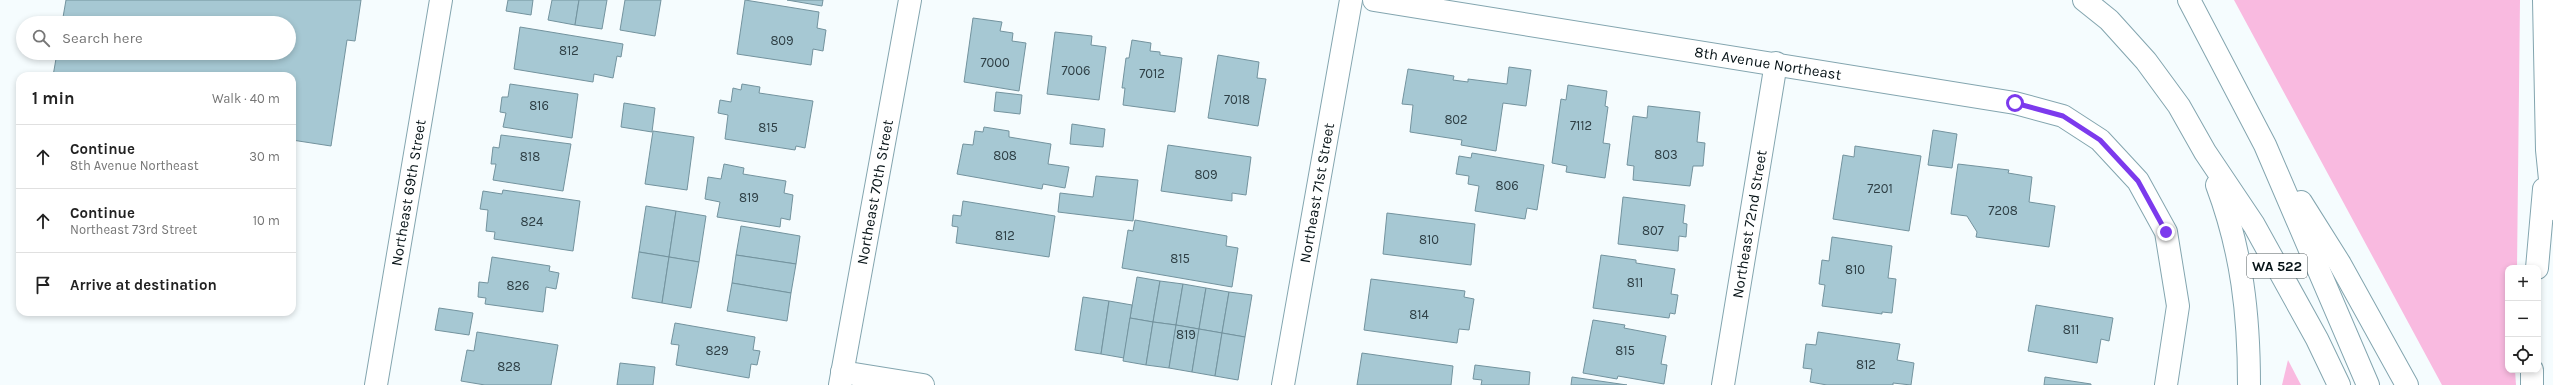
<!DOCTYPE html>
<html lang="en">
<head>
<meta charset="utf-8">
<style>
  :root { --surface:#fff; --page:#f6f6f6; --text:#222; --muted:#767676; --line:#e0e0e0 }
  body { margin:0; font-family:Karla,sans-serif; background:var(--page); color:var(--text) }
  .controls { position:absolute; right:12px; bottom:12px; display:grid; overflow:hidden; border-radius:8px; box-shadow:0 2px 6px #0003 }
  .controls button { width:36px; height:36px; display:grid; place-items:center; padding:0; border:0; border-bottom:1px solid var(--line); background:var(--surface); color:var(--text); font:20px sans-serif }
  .stop { position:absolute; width:12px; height:12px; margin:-9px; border:3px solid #7c3aed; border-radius:50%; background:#fff }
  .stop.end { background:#7c3aed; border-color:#fff; box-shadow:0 1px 4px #0008 }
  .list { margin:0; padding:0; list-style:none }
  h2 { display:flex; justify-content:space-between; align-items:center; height:52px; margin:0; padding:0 16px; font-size:17px }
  h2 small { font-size:13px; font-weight:400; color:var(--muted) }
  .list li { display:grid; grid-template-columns:26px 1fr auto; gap:12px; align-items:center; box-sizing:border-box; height:64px; padding:0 16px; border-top:1px solid var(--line) }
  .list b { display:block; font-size:15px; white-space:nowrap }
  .list p { margin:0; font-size:13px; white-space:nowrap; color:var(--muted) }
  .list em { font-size:13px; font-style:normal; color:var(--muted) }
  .icon { flex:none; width:22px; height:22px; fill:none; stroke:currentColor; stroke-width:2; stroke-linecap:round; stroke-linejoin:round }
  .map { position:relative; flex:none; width:2553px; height:385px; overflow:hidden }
  .search { position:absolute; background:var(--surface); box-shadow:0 2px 6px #0003; left:16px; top:16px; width:280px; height:44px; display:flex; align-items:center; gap:10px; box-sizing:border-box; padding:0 14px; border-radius:22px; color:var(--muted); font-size:15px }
  .panel { position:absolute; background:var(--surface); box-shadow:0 2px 6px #0003; left:16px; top:72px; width:280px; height:244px; border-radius:12px }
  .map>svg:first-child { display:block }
  .green { fill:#f9bae0 }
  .building { fill:#a6c8d3; stroke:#73939e }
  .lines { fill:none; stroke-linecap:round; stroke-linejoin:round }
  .minor-casing { stroke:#83a5af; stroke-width:24 }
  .highway-casing { stroke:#83a5af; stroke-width:24 }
  .minor { stroke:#fff; stroke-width:22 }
  .highway { stroke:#fff; stroke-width:22 }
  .route { stroke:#7c3aed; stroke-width:5 }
  .labels { text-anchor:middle; stroke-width:3; stroke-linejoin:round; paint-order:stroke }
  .number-label { font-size:13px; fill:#2f4046 }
  .shield { fill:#fff; stroke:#515a5d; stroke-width:1 }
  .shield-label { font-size:14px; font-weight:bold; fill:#071317 }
  .street-label { font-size:15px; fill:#071317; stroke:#fff }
</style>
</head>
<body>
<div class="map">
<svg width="2553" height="385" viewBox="0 0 2553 385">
  <rect width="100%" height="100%" fill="#f5fcfe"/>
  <g class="green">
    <polygon points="2234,0 2520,0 2517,268 2508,268 2508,370 2515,370 2516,385 2442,385"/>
    <polygon points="2288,360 2301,385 2282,385"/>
  </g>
  <g class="building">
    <polygon points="66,0 361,0 355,41 347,40 331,146 292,140 292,76 53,76 57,53 289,53 289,23 62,23"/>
    <polygon points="508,0 533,0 531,15 506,11"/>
    <polygon points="552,0 579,0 575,25 548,20"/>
    <polygon points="579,0 607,0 602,29 575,25"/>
    <polygon points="625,0 661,0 655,36 620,30"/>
    <polygon points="745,0 819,12 817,28 826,30 823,51 813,49 811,65 737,54"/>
    <polygon points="787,0 823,0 822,6"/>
    <polygon points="973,18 1002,22 1000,31 1013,33 1012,41 1026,43 1019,91 964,82"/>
    <polygon points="520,27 623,44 621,57 617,56 613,78 594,74 593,82 514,69"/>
    <polygon points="1055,32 1092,36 1091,45 1106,47 1099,100 1047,94"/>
    <polygon points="1132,40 1151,43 1150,51 1160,52 1160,55 1182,58 1175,112 1123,105 1125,88 1122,88 1126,58 1129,58"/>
    <polygon points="1218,55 1259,62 1257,78 1266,79 1258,126 1208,118"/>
    <polygon points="1509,67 1531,70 1526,106 1503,103 1496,151 1461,145 1462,140 1410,132 1413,105 1402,104 1408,69 1454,76 1453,80 1468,82 1468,79 1507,84"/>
    <polygon points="510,84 578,94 572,138 503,127 506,113 500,112 502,97 508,97"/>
    <polygon points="742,84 760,87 759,93 813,101 805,148 796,146 795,150 725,139 728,115 718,113 720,100 731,102 733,88 741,90"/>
    <polygon points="1568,85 1607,91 1605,106 1608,107 1603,143 1610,144 1605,178 1566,172 1567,166 1552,163 1561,99 1566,100"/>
    <polygon points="996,92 1022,95 1020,114 994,111"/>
    <polygon points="624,103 655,108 652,132 621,127"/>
    <polygon points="1648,106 1700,112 1697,142 1705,143 1703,166 1693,166 1690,186 1633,180 1634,166 1627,165 1633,116 1647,118"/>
    <polygon points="1072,124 1105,129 1103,147 1070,144"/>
    <polygon points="984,127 1009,131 1009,137 1051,144 1048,164 1069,167 1065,188 1043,184 1042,189 957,174 963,144 973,145 975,131 983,132"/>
    <polygon points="1933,130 1957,134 1952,168 1928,165"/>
    <polygon points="653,131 694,137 687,190 645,184"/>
    <polygon points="501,135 571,144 563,191 493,180 496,164 491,164 493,147 499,148"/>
    <polygon points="1168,145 1251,157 1246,195 1232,193 1232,201 1161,191"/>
    <polygon points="1855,146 1921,156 1909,231 1833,219 1843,155 1854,157"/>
    <polygon points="1472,153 1544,165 1537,210 1527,208 1525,219 1475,211 1479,186 1468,184 1469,176 1456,174 1459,156 1471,158"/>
    <polygon points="724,164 744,168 743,174 786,181 784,193 793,195 790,220 781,218 780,227 717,217 720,202 705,199 708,177 721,179"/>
    <polygon points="1958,164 2009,170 2008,173 2032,177 2029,202 2055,206 2049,247 1976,237 1977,232 1967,216 1951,214"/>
    <polygon points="1096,176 1138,180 1133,221 1058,212 1060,193 1093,197"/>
    <polygon points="503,190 580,201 573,251 494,239 495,232 486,231 488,210 480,209 483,191 502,194"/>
    <polygon points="1623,197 1685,205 1683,223 1687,224 1686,237 1679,236 1678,251 1618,244"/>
    <polygon points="963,201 1055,216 1049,257 956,243 958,227 952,226 953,215 961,216"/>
    <polygon points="646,206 676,211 669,257 639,252"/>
    <polygon points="676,211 706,216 699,262 669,257"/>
    <polygon points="1387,213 1475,224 1471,265 1383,254"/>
    <polygon points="1135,220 1227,236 1226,246 1238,248 1232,287 1122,268 1128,230 1133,231"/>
    <polygon points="741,226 800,236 796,264 736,255"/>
    <polygon points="1832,237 1892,246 1888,278 1896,279 1892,313 1882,312 1882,314 1822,306 1825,285 1819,284 1822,260 1829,261"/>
    <polygon points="639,252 669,257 662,303 632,298"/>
    <polygon points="736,255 796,264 791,293 732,283"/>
    <polygon points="1601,255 1636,260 1636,263 1675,269 1671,294 1678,295 1675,314 1670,313 1669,318 1593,308"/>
    <polygon points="492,257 550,266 549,271 559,273 556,289 546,287 543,312 485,304 486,298 478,297 479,282 488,283"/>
    <polygon points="669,257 699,262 691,308 662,303"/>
    <polygon points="1137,277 1160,281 1153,322 1130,318"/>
    <polygon points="1371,279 1465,291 1464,297 1474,299 1469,330 1459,329 1457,343 1364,330"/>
    <polygon points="1160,281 1183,284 1176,325 1153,322"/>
    <polygon points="732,283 791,293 787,321 727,311"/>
    <polygon points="1183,284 1206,288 1199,329 1176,325"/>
    <polygon points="1206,288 1229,292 1222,333 1199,329"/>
    <polygon points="1229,292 1252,295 1245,337 1222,333"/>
    <polygon points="1083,297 1109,301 1101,354 1075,350"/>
    <polygon points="1109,301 1132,305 1124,358 1101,354"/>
    <polygon points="2036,305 2113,318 2109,341 2101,339 2097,363 2028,351"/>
    <polygon points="439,308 473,313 469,335 435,330"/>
    <polygon points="1130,318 1153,322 1146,365 1123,361"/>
    <polygon points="1593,320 1625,325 1624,328 1666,336 1661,364 1667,365 1664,384 1618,376 1617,379 1583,373"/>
    <polygon points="1153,322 1176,325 1169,368 1146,365"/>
    <polygon points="675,323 755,337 753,350 760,351 757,365 751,364 749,378 676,365 679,345 671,344"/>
    <polygon points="1176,325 1199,329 1192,372 1169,368"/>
    <polygon points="1199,329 1222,333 1215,376 1192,372"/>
    <polygon points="477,332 558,345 551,385 485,385 461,381 467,350 474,351"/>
    <polygon points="1818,332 1900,344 1897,360 1914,363 1911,385 1893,383 1893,385 1827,385 1810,382 1812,369 1803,368 1806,344 1816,345"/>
    <polygon points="1222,333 1245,337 1238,380 1215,376"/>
    <polygon points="1362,353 1453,366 1451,385 1357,385"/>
    <polygon points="620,363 655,367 653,385 617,385"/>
    <polygon points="1475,365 1530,372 1529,385 1481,385 1482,380 1473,379"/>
    <polygon points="1572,377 1627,385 1571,385"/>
    <polygon points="2045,377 2091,384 2091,385 2044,385"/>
  </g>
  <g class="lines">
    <defs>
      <g id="minor">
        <path id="s1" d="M1374,0l641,103 48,13 37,24 38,41 28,51 12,74 -12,79"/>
        <polyline points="842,372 923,385"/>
        <path id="s2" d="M376,385l65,-385"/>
        <path id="s3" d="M840,385l70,-385"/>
        <path id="s4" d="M1283,385l68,-385"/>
        <path id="s5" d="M1723,385l53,-322"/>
      </g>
      <g id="highway">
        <polyline points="2084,0 2109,20 2146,61 2179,106 2205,152 2254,225 2317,339 2339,385"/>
        <polyline points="2189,0 2265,145 2368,385"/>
        <polyline points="2544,0 2547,150 2553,209"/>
        <path d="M2217,185c25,67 32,129 32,200"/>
        <polyline points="2301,202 2340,264 2407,385"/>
        <polyline points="2537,268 2544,189"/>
        <polyline points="2532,370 2532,385"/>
      </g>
    </defs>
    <use href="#minor" class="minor-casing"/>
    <use href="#highway" class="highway-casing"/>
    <use href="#minor" class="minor"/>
    <use href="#highway" class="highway"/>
  </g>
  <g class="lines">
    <polyline class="route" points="2015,103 2063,116 2100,140 2138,181 2166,232"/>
  </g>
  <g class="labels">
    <g class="number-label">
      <text x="782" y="45">809</text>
      <text x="569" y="55">812</text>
      <text x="995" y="67">7000</text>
      <text x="1076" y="75">7006</text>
      <text x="1152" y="78">7012</text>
      <text x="1237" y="104">7018</text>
      <text x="539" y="110">816</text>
      <text x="1456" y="124">802</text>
      <text x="1581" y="130">7112</text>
      <text x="768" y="132">815</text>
      <text x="1666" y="159">803</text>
      <text x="1005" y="160">808</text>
      <text x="530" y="161">818</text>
      <text x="1206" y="179">809</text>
      <text x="1507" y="190">806</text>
      <text x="1880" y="193">7201</text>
      <text x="749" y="202">819</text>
      <text x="2003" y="215">7208</text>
      <text x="532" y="226">824</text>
      <text x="1653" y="235">807</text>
      <text x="1005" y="240">812</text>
      <text x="1429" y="244">810</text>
      <text x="1180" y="263">815</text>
      <text x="1855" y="274">810</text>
      <text x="1635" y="287">811</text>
      <text x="518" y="290">826</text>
      <text x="1419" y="319">814</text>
      <text x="2071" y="334">811</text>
      <text x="1186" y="339">819</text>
      <text x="717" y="355">829</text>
      <text x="1625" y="355">815</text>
      <text x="1866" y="369">812</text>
      <text x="509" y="371">828</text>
    </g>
    <rect class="shield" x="2247" y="254" width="60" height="24" rx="3"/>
    <g class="shield-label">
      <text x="2277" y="271">WA 522</text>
    </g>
    <g class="street-label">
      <text dy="5" stroke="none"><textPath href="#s1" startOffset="399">8th Avenue Northeast</textPath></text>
      <text dy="5" stroke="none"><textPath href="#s3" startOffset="196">Northeast 70th Street</textPath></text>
      <text dy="5" stroke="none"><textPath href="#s2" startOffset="195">Northeast 69th Street</textPath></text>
      <text dy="5" stroke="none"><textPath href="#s4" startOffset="195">Northeast 71st Street</textPath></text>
      <text dy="5" stroke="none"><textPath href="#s5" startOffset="163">Northeast 72nd Street</textPath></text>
    </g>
  </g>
</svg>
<div class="controls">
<button>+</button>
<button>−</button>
<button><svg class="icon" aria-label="locate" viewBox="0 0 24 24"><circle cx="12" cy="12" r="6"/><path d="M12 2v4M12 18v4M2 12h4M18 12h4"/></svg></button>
</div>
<div class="stop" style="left:2015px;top:103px"></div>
<div class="stop end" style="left:2166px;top:232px"></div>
<div class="search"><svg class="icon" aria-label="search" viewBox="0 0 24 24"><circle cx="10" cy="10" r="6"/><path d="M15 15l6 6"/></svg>Search here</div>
<section class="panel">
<h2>1 min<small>Walk · 40 m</small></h2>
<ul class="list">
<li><svg class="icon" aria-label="ahead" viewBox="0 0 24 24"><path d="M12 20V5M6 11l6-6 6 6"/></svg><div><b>Continue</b><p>8th Avenue Northeast</p></div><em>30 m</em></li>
<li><svg class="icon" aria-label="ahead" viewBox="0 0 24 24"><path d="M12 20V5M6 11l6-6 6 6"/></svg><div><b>Continue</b><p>Northeast 73rd Street</p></div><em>10 m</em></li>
<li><svg class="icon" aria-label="arrive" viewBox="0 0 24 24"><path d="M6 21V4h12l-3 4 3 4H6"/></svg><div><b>Arrive at destination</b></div></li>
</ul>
</section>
</div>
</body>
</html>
